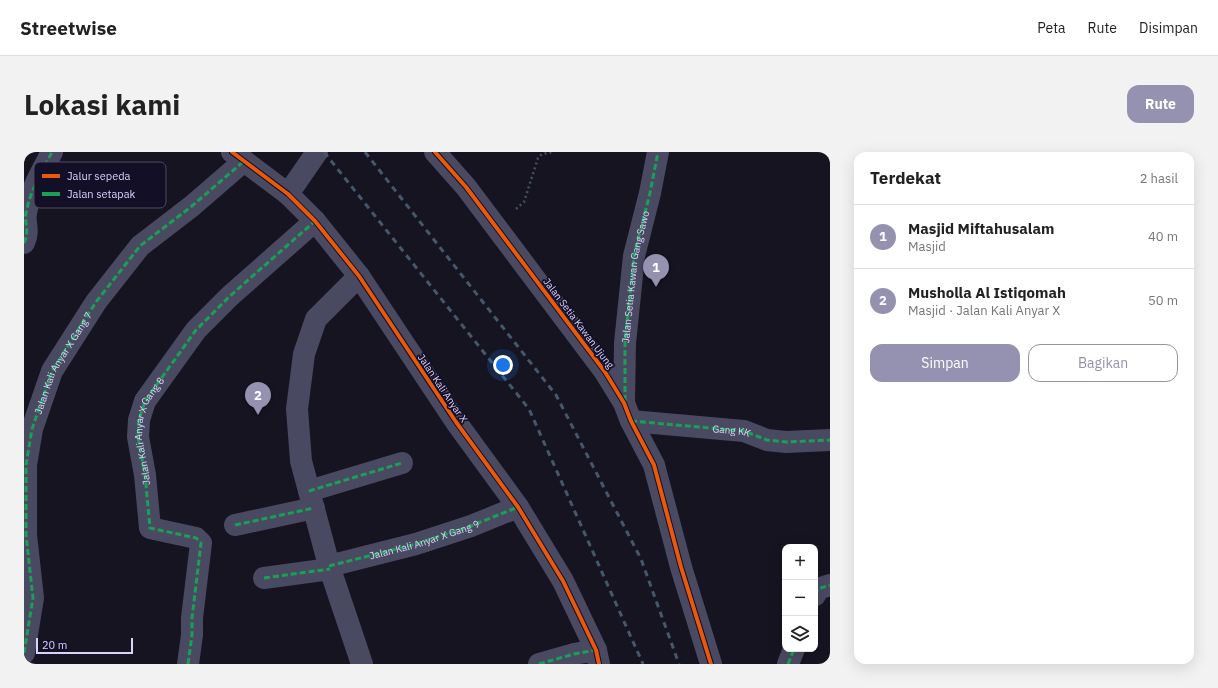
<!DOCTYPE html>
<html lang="id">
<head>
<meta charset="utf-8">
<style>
  :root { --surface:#fff; --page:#f2f2f2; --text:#222; --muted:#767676; --line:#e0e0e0; --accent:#9591b1 }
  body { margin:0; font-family:"IBM Plex Sans",sans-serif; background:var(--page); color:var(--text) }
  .controls { position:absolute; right:12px; bottom:12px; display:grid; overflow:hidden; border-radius:8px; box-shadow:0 4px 16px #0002 }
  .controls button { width:36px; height:36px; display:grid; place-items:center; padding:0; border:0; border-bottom:1px solid var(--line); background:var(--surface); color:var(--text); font:20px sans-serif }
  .scale { position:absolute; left:12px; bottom:10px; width:97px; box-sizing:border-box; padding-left:4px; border:2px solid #d9d4ff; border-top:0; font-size:11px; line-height:14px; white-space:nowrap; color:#d9d4ff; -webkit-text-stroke:3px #130f26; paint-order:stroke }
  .you { position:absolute; left:479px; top:213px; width:14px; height:14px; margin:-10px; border:3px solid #fff; border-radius:50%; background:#1a73e8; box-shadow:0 0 0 6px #1a73e833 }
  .badge { display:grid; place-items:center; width:26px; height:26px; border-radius:50%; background:var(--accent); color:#fff; font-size:13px; font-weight:700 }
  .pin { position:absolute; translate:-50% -33px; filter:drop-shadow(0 1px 2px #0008) }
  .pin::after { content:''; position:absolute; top:21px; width:14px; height:12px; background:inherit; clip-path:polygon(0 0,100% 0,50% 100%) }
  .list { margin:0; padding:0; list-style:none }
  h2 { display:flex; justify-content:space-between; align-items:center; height:52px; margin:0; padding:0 16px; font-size:17px }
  h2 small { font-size:13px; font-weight:400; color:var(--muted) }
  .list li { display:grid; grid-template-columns:26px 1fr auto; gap:12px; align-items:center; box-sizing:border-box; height:64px; padding:0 16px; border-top:1px solid var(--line) }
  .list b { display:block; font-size:15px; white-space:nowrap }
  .list p { margin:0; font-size:13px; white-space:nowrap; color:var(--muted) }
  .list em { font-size:13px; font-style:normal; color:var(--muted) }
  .actions { display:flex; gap:8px; padding:12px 16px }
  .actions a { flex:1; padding:9px 0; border:1px solid var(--accent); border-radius:12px; text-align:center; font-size:14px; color:var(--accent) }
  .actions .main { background:var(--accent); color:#fff }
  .icon { flex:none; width:22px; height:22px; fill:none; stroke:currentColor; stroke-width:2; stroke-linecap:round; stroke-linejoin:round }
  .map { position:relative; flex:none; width:806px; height:512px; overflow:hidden; border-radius:12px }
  header { display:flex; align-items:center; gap:24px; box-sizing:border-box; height:56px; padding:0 20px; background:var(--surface); border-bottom:1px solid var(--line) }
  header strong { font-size:19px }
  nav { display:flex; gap:22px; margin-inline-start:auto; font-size:14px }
  .intro { display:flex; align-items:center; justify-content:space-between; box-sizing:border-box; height:96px; padding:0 24px }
  h1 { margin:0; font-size:28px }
  .button { padding:10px 18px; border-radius:12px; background:var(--accent); color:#fff; font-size:14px; font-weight:700 }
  main { display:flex; gap:24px; padding:0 24px }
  aside { flex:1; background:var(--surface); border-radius:12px; box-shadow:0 4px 16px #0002 }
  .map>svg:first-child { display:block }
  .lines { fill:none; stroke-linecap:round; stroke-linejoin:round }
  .path { stroke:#44505f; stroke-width:2.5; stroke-dasharray:2 3; stroke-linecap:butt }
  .minor { stroke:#4a4962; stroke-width:22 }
  .rail { stroke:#43596b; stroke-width:3; stroke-dasharray:6 5; stroke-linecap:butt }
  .quiet { stroke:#1a9f57; stroke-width:3; stroke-dasharray:6 3; stroke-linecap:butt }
  .cycleway-casing { stroke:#130f26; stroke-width:6 }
  .cycleway { stroke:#e8590c; stroke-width:4 }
  .labels { text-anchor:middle; stroke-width:3.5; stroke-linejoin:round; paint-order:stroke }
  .street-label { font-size:10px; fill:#d9d4ff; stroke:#130f26 }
  .key { fill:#130f26; stroke:#4e4a67; stroke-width:1 }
  .key-label { font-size:11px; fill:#d9d4ff }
</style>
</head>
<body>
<header>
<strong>Streetwise</strong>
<nav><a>Peta</a><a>Rute</a><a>Disimpan</a></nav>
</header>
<div class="intro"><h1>Lokasi kami</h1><a class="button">Rute</a></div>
<main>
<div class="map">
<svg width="806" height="512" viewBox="0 0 806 512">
  <rect width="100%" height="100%" fill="#161421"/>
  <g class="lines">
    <polyline class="path" points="492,57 500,50 514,6 518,2 529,0"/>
    <g class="minor">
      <polyline points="208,0 264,42 291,69 335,124 432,270 494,355 539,429 572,498 575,512"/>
      <polyline points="411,0 442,35 581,220 600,251 607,269 630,313 657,415 687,512"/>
      <polyline points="264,42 293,0"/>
      <path d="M0,91c6,-13 0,-20 2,-30 4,-22 16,-42 26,-61"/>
      <polyline points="335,124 292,167 280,202 273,257 277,309 306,417 338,512"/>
      <polyline points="600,251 601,191 610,104 626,41 634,0"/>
      <path id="s1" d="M607,269l113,10 23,9 19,2 44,-2"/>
      <polyline points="285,339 378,311"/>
      <polyline points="211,373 290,356"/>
      <path id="s2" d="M305,414l87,-22 55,-18 47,-19"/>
      <polyline points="240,426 306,417"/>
      <polyline points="791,443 794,437 806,433"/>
      <polyline points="0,501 9,446 2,383 2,313 8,277 28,219 72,150 116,94 168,54 220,9"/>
      <path id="s3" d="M164,512l4,-29v-17l9,-75 -5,-5 -46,-10 -5,-53 -7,-38 1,-17 6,-19 51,-71 34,-34 85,-75"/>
      <polyline points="515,512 550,502 572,498"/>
      <polyline points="764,512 770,497"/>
    </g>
    <g class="rail">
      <polyline points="300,0 505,257 619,512"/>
      <polyline points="341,0 532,243 617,407 655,512"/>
    </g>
    <g class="quiet">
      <path d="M0,91c6,-13 0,-20 2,-30 4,-22 16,-42 26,-61"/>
      <path id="s4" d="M601,249v-58l9,-87 16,-63 8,-41"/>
      <polyline points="607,269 720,279 743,288 762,290 806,288"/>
      <polyline points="285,339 378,311"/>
      <polyline points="211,373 290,356"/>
      <polyline points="305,414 392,392 447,374 494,355"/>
      <polyline points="240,426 306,417"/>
      <polyline points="791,443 794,437 806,433"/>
      <path id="s5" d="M0,501l9,-55 -7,-63v-70l6,-36 20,-58 44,-69 44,-56 52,-40 52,-45"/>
      <polyline points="0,512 2,512"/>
      <polyline points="164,512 168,483 168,466 177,391 172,386 126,376 121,323 114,285 115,268 121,249 172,178 206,144 291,69"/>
      <polyline points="515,512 550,502 572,498"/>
      <polyline points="764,512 770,497"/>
    </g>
    <defs>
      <g id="cycleway">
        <polyline points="208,0 264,42 291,69 335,124 432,270 494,355 539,429 572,498 575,512"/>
        <polyline points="411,0 442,35 581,220 600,251 607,269 630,313 657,415 687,512"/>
      </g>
    </defs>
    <use href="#cycleway" class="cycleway-casing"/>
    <use href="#cycleway" class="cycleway"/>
  </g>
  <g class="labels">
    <g class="street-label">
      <text dy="4" stroke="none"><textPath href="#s4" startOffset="125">Jalan Setia Kawan Gang Sawo</textPath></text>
      <text transform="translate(555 171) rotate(53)" y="4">Jalan Setia Kawan Ujung</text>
      <text dy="4" stroke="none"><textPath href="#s5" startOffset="299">Jalan Kali Anyar X Gang 7</textPath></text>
      <text transform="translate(419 236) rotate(56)" y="4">Jalan Kali Anyar X</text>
      <text dy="4" stroke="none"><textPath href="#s1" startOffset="101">Gang KK</textPath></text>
      <text dy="4" stroke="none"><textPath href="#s3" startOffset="276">Jalan Kali Anyar X Gang 8</textPath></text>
      <text dy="4" stroke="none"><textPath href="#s2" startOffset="99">Jalan Kali Anyar X Gang 9</textPath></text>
    </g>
  </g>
  <rect x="10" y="10" width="132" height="46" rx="6" class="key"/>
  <rect x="18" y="22" width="18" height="4" fill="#e8590c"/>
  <rect x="18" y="40" width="18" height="4" fill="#1a9f57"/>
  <g class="key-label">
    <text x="43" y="28">Jalur sepeda</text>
    <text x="43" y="46">Jalan setapak</text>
  </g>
</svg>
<div class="controls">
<button>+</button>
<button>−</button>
<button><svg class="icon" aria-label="layers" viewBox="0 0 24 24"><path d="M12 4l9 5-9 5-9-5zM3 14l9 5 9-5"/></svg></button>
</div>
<div class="scale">20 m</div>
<div class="you"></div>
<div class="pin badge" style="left:632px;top:135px">1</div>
<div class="pin badge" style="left:234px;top:263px">2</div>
</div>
<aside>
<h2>Terdekat<small>2 hasil</small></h2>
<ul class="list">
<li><span class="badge">1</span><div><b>Masjid Miftahusalam</b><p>Masjid</p></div><em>40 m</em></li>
<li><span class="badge">2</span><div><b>Musholla Al Istiqomah</b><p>Masjid · Jalan Kali Anyar X</p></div><em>50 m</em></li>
</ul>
<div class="actions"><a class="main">Simpan</a><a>Bagikan</a></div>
</aside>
</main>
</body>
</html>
